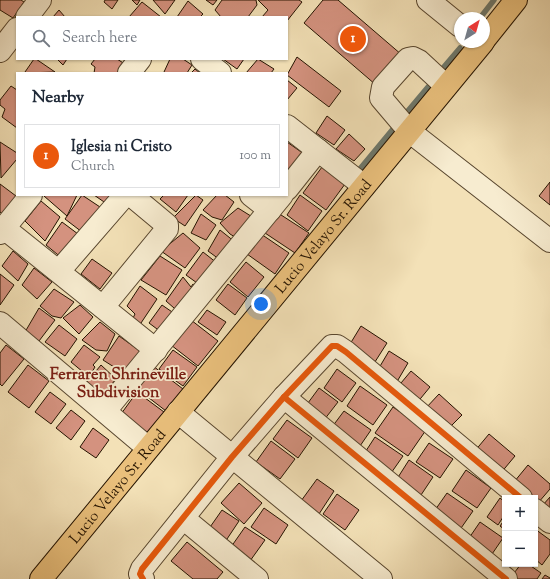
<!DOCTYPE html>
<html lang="en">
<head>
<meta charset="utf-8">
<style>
  :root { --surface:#fff; --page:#f2f2f3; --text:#1f2937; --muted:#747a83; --line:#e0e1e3; --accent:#ea580c }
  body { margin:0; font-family:"Sorts Mill Goudy",serif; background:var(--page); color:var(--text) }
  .controls { position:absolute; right:12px; bottom:12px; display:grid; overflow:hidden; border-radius:0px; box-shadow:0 1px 3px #0004 }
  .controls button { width:36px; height:36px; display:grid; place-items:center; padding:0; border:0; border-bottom:1px solid var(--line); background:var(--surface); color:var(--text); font:20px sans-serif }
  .compass { position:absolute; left:454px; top:12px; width:36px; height:36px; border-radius:50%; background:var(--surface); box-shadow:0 1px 3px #0004; rotate:37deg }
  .you { position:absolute; left:261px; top:304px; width:14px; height:14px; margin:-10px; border:3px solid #fff; border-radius:50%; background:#1a73e8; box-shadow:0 0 0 6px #1a73e833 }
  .badge { display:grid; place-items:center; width:26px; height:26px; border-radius:50%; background:var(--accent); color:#fff; font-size:13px; font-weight:700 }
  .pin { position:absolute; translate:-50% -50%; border:2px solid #fff; box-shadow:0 1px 4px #0006 }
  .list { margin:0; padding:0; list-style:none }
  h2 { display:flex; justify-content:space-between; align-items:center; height:52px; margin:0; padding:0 16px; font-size:17px }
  h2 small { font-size:13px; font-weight:400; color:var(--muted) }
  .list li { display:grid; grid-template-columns:26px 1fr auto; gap:12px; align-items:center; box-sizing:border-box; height:64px; margin:0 8px 8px; padding:0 8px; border:1px solid var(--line); border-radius:0px }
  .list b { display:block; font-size:15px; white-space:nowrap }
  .list p { margin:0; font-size:13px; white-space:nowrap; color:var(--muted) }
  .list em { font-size:13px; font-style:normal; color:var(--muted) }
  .icon { flex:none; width:22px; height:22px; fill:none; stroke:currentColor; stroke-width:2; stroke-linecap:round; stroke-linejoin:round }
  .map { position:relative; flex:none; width:550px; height:579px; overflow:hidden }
  .search { position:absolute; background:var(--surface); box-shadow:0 1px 3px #0004; left:16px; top:16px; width:272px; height:44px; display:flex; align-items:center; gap:10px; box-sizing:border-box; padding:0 14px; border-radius:0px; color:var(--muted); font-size:15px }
  .panel { position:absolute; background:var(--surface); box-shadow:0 1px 3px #0004; left:16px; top:72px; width:272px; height:124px; border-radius:0px }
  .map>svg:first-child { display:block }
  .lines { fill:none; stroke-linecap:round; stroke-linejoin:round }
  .stream { stroke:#6d786c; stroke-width:5.5 }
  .building { fill:#d4927f; stroke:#241300 }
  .minor-casing { stroke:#58462e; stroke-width:24 }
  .major-casing { stroke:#241300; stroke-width:24 }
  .minor { stroke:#f7ecd0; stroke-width:22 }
  .major { stroke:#eac07c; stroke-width:22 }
  .cycleway-casing { stroke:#f7ecd0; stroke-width:8 }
  .cycleway { stroke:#e8590c; stroke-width:6 }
  .labels { text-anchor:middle; stroke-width:3.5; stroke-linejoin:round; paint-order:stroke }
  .street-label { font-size:15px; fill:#241300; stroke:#f7ecd0 }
  .neighbourhood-label { font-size:16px; font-weight:bold; fill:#7a1f14; stroke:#f7ecd0 }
</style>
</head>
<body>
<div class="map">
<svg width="550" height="579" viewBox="0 0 550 579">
  <rect width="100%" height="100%" fill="#f3e1b7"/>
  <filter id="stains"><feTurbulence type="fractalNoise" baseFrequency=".005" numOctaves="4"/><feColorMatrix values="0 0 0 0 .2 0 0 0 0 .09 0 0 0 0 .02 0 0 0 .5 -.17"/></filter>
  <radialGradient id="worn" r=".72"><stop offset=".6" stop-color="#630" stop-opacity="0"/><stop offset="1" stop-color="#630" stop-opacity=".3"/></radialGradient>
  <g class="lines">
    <g class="stream">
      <polyline points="480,18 494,0"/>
      <polyline points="443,68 460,48"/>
      <polyline points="407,112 428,87"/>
      <polyline points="357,176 359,170 393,129"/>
    </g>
  </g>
  <g class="building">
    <polygon points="0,0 21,0 24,2 13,18 0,10"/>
    <polygon points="105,0 118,0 112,9 104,2"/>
    <polygon points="132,0 140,0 137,5"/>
    <polygon points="153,0 175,0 165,14"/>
    <polygon points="206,0 217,0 213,5"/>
    <polygon points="222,0 256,0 257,5 248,17 221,17 215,10"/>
    <polygon points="258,0 299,0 302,2 287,21 287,17 262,17 268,10"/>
    <polygon points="323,0 338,0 402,55 376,85 304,23"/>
    <polygon points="188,1 203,14 200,17 177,17"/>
    <polygon points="142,2 161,17 129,17"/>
    <polygon points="59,10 65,17 53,17"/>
    <polygon points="297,57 341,91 329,107 287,75"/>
    <polygon points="34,59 36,59 55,72 26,73 25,72"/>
    <polygon points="57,59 67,59 63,65"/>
    <polygon points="95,59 117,59 128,66 124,73 94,73 95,67 91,64"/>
    <polygon points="170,59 183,59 192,65 187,73 165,73 164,72"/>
    <polygon points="223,59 244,59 237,69"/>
    <polygon points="258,59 274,69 271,73 246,73"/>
    <polygon points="195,69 200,73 191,73"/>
    <polygon points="287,80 297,88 287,100"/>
    <polygon points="11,86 17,90 17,128 2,117 5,109 0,105 0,100"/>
    <polygon points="327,116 345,130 334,145 316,133"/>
    <polygon points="349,134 365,149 354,161 336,149"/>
    <polygon points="0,142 17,153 17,159 1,178"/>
    <polygon points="287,142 304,154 287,172"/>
    <polygon points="322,167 345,184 326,210 303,193"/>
    <polygon points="550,182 550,205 539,196"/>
    <polygon points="0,184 20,199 8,218 0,212"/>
    <polygon points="45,195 77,195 67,216 44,196"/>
    <polygon points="82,195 103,209 82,232 65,219"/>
    <polygon points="94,195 117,195 107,204"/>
    <polygon points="164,195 188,195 176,212 160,199"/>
    <polygon points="196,195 203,200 185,226 173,218"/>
    <polygon points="217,195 225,195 234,202 222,220 212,217 203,210"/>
    <polygon points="300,195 322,211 308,231 287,215"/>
    <polygon points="41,201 60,217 45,241 25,221"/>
    <polygon points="238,208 254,218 240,240 230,234 220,223"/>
    <polygon points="278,213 309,233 295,253 265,233"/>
    <polygon points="201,214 216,225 206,240 191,233"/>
    <polygon points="62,222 82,237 63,259 46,245"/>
    <polygon points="220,230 235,242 223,262 208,251"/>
    <polygon points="183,233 200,248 185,268 161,251"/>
    <polygon points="261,234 289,253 275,274 247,254"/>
    <polygon points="13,251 28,264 18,281 2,266"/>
    <polygon points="203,252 222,267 204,288 186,275"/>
    <polygon points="160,256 182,270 166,295 141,280"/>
    <polygon points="92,259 112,273 100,289 81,274"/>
    <polygon points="246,262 264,277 248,297 230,282"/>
    <polygon points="34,268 52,282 37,299 22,285"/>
    <polygon points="0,274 14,285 0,305"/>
    <polygon points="183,277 191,287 193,284 201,290 182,315 166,301"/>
    <polygon points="228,284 247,298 235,315 216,300"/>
    <polygon points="140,286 157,299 139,326 131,322 135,314 127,306"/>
    <polygon points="54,289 74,302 61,318 52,316 40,306"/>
    <polygon points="80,305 93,317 79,334 63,318"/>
    <polygon points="162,305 178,316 165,335 149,323"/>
    <polygon points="39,308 55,320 39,341 25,332"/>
    <polygon points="207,310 226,322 217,335 198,322"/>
    <polygon points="191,320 218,341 198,366 171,345"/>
    <polygon points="100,322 115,334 107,351 96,350 82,340"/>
    <polygon points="59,325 77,339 65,356 45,342"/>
    <polygon points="361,326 387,343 373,365 347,349"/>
    <polygon points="119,336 140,351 125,374 103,360"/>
    <polygon points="6,345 24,359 2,386 0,384 0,353"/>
    <polygon points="84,345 100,357 93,365 95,367 89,377 71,362"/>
    <polygon points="173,350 197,367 183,386 159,369"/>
    <polygon points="389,351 408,363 395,385 376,373"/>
    <polygon points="28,365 49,381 29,408 8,392"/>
    <polygon points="101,365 116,379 102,396 86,383"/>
    <polygon points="153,366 183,389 166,411 136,388"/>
    <polygon points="337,369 356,383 342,402 324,388"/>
    <polygon points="411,371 430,387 416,404 396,389"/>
    <polygon points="360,386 387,405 373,425 347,406"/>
    <polygon points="319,388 338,402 324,420 305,407"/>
    <polygon points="50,392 66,404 51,424 35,412"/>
    <polygon points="137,392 164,412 148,433 121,414"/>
    <polygon points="439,394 462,415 447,430 425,409"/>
    <polygon points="393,407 426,430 408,456 375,433"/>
    <polygon points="71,410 85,421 71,440 56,428"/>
    <polygon points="344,411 371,430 360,446 332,427"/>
    <polygon points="287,420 312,438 298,458 273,439"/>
    <polygon points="93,428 109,440 96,458 80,447"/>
    <polygon points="489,434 515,456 500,474 474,452"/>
    <polygon points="375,437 403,456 389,476 362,457"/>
    <polygon points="271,441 295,459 280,479 256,462"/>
    <polygon points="429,443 453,459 440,478 416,462"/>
    <polygon points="409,460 433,477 419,498 395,482"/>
    <polygon points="528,465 550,484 550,489 538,503 535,498 533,498 514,482"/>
    <polygon points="466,470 491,488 477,508 452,491"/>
    <polygon points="317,479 334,491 319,514 301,501"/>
    <polygon points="239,483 262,503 244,524 221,503"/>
    <polygon points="447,493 473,511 459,531 433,513"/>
    <polygon points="337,494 359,510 345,530 323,514"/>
    <polygon points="550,497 550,513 542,506"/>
    <polygon points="500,498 505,502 505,514 498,525 487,517"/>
    <polygon points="264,508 288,525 276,544 251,527"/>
    <polygon points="222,510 239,521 225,542 208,530"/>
    <polygon points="505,519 505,530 500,526"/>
    <polygon points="480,522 503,538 490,557 467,541"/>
    <polygon points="245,527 265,540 250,561 231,547"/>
    <polygon points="535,529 550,540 550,554 542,565 535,559"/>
    <polygon points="187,542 223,572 217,579 193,579 171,561"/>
    <polygon points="521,564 528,564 541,573 537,579 514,579 511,577"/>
    <polygon points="545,575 550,578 550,579 542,579"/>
  </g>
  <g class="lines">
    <defs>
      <g id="minor">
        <polyline points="428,0 460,26"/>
        <polyline points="27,17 40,0"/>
        <polyline points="0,51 17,29"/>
        <polyline points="202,59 220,73"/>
        <polyline points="129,73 140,59"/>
        <polyline points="446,86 419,61 413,58 408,59 383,87 381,98 409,131 550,241"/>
        <polyline points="287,126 364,186"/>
        <polyline points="287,189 318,150"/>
        <polyline points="251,195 270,210"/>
        <polyline points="4,228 156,350"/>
        <polyline points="0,233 31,195"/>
        <polyline points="59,271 125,195"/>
        <polyline points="103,307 167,229 167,225 131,195"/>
        <polyline points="0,323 148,448"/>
        <polyline points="284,397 506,579"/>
        <polyline points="105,411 282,195"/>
        <polyline points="178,412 381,579"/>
        <polyline points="535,510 550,522"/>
        <polyline points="183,518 257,579"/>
        <polyline points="143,579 140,574 142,569 232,457 284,397 332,346 337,346 346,352 521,498"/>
      </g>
      <g id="major">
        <polyline points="484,40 516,0"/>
        <path id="s1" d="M41,579l442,-537"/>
      </g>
    </defs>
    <use href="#minor" class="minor-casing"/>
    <use href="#major" class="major-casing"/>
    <use href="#minor" class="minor"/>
    <use href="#major" class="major"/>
    <defs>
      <g id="cycleway">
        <polyline points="284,397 506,579"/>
        <polyline points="143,579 140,574 142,569 232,457 284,397 332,346 337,346 346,352 521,498"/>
      </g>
    </defs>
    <use href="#cycleway" class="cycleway-casing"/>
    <use href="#cycleway" class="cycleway"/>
  </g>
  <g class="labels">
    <g class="street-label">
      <text dy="5" stroke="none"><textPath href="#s1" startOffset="444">Lucio Velayo Sr. Road</textPath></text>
      <text dy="5" stroke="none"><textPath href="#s1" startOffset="120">Lucio Velayo Sr. Road</textPath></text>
    </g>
    <g class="neighbourhood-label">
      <text x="118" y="379">Ferraren Shrineville<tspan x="118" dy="18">Subdivision</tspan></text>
    </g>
  </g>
  <rect width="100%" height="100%" filter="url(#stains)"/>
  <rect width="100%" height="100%" fill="url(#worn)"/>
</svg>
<div class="controls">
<button>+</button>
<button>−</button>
</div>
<svg class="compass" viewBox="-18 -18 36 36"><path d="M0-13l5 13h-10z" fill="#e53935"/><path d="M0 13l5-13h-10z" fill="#747a83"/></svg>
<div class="you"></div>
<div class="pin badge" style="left:353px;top:39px">1</div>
<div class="search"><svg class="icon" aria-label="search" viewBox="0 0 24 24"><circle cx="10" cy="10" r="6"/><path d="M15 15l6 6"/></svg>Search here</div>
<section class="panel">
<h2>Nearby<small></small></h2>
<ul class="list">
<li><span class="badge">1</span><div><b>Iglesia ni Cristo</b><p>Church</p></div><em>100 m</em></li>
</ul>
</section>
</div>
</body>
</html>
